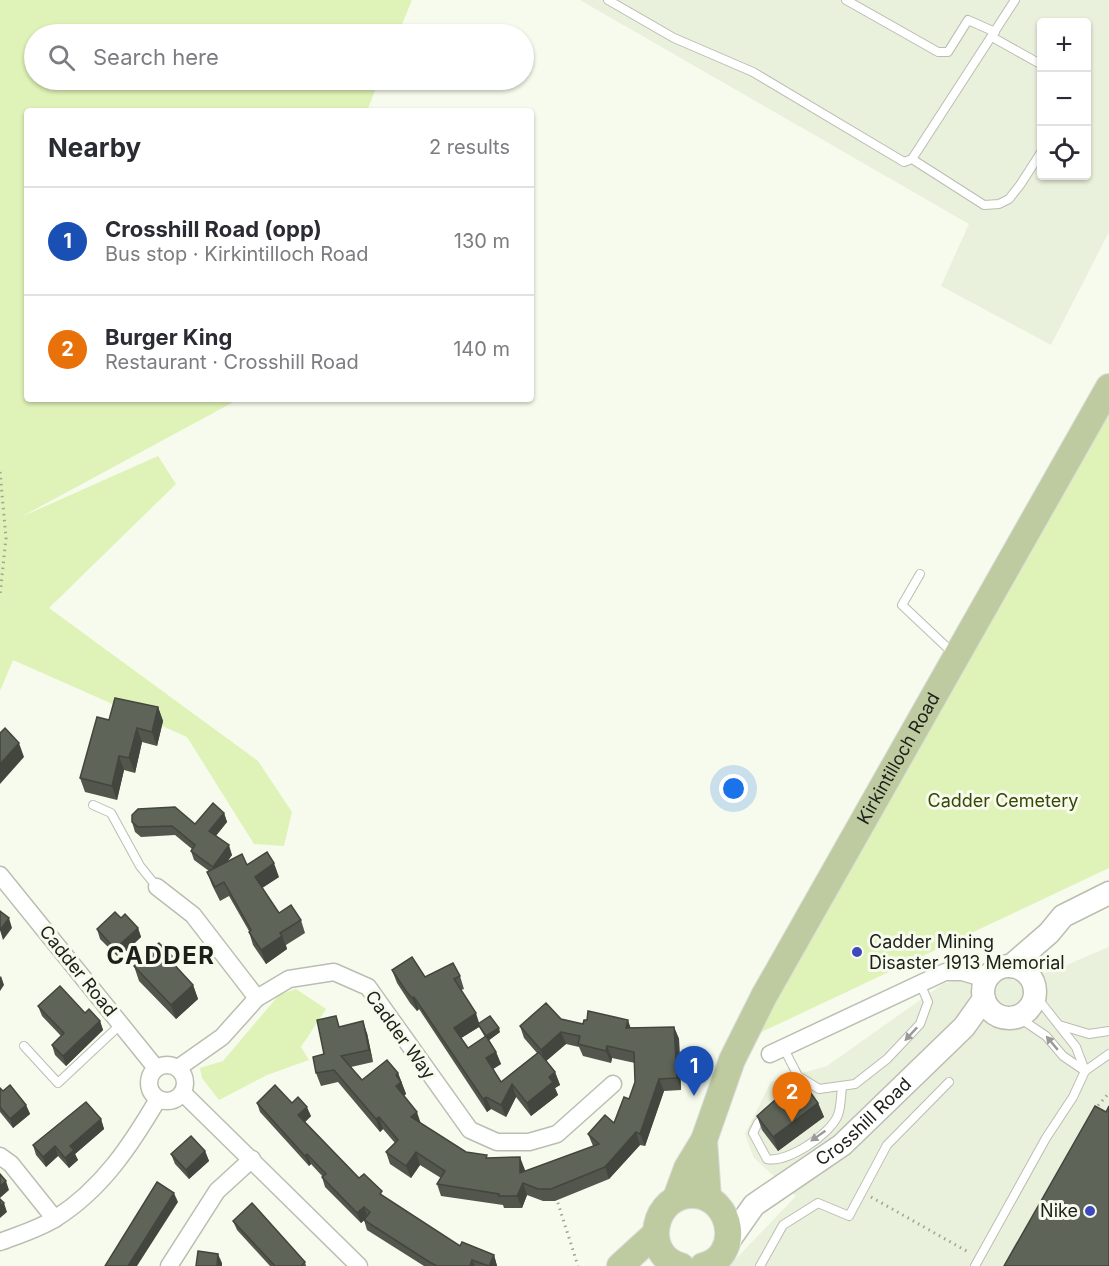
<!DOCTYPE html>
<html lang="en">
<head>
<meta charset="utf-8">
<style>
  :root { --surface:#fff; --page:#f7f7f7; --text:#2b2b33; --muted:#7c7c81; --line:#e1e1e2; --accent:#0f766e }
  body { margin:0; font-family:Inter,sans-serif; background:var(--page); color:var(--text) }
  .controls { position:absolute; right:18px; top:18px; display:grid; overflow:hidden; border-radius:6px; box-shadow:0 2px 4px #0004 }
  .controls button { width:54px; height:54px; display:grid; place-items:center; padding:0; border:0; border-bottom:2px solid var(--line); background:var(--surface); color:var(--text); font:30px sans-serif }
  .you { position:absolute; left:734px; top:789px; width:21px; height:21px; margin:-15px; border:4px solid #fff; border-radius:50%; background:#1a73e8; box-shadow:0 0 0 9px #1a73e833 }
  .badge { display:grid; place-items:center; width:39px; height:39px; border-radius:50%; background:var(--accent); color:#fff; font-size:20px; font-weight:700 }
  .pin { position:absolute; translate:-50% -50px; filter:drop-shadow(0 2px 3px #0008) }
  .pin::after { content:''; position:absolute; top:32px; width:21px; height:18px; background:inherit; clip-path:polygon(0 0,100% 0,50% 100%) }
  .list { margin:0; padding:0; list-style:none }
  h2 { display:flex; justify-content:space-between; align-items:center; height:78px; margin:0; padding:0 24px; font-size:26px }
  h2 small { font-size:20px; font-weight:400; color:var(--muted) }
  .list li { display:grid; grid-template-columns:39px 1fr auto; gap:18px; align-items:center; box-sizing:border-box; height:108px; padding:0 24px; border-top:2px solid var(--line) }
  .list b { display:block; font-size:22px; white-space:nowrap }
  .list p { margin:0; font-size:20px; white-space:nowrap; color:var(--muted) }
  .list em { font-size:20px; font-style:normal; color:var(--muted) }
  .icon { flex:none; width:33px; height:33px; fill:none; stroke:currentColor; stroke-width:2; stroke-linecap:round; stroke-linejoin:round }
  .map { position:relative; flex:none; width:1109px; height:1266px; overflow:hidden }
  .search { position:absolute; background:var(--surface); box-shadow:0 2px 4px #0004; left:24px; top:24px; width:510px; height:66px; display:flex; align-items:center; gap:15px; box-sizing:border-box; padding:0 21px; border-radius:33px; color:var(--muted); font-size:22px }
  .panel { position:absolute; background:var(--surface); box-shadow:0 2px 4px #0004; left:24px; top:108px; width:510px; height:294px; border-radius:6px }
  .map>svg:first-child { display:block }
  .built { fill:#e9f0db; fill-rule:evenodd }
  .green { fill:#dff2b7 }
  .lines { fill:none; stroke-linecap:round; stroke-linejoin:round }
  .lane-casing { stroke:#babeb1; stroke-width:10 }
  .street-casing { stroke:#babeb1; stroke-width:19 }
  .secondary-casing { stroke:#babeb1; stroke-width:25 }
  .primary-casing { stroke:#dbdbda; stroke-width:28 }
  .path { stroke:#a0a499; stroke-width:3; stroke-dasharray:1.5 4.5; stroke-linecap:butt }
  .lane { stroke:#fff; stroke-width:8 }
  .street { stroke:#fff; stroke-width:16 }
  .secondary { stroke:#fff; stroke-width:22 }
  .primary { stroke:#becba0; stroke-width:26 }
  .wall { fill:#52564c; fill-rule:evenodd }
  .shaded-wall { fill:#42463e }
  .building { fill:#5f6458; stroke:#42463e; stroke-width:1.5 }
  .oneway { fill:#999a98 }
  .poi-dot { fill:#3d49bd; stroke:#f6fbed; stroke-width:2 }
  .labels { text-anchor:middle; stroke-width:6; stroke-linejoin:round; paint-order:stroke }
  .street-label { font-size:18px; fill:#1d1f1a; stroke:#f6fbed }
  .park-label { font-size:18px; fill:#384703; stroke:#f6fbed }
  .poi-label { font-size:18px; fill:#1d1f1a; stroke:#f6fbed; text-anchor:start }
  .district-label { font-size:24px; font-weight:bold; letter-spacing:1.5px; fill:#1d1f1a; stroke:#f6fbed }
</style>
</head>
<body>
<div class="map">
<svg width="1109" height="1266" viewBox="0 0 1109 1266">
  <rect width="100%" height="100%" fill="#f6fbed"/>
  <g class="built">
    <path d="M580,0h529v232l-58,113 -110,-59 28,-62zM1042,22h44v154h-44z"/>
    <polygon points="1109,947 1109,1266 729,1266 796,1196 754,1158 745,1134 771,1082 827,1066 944,983 1050,972"/>
  </g>
  <g class="green">
    <polygon points="0,0 412,0 398,34 34,34 34,80 379,80 367,111 27,111 27,399 239,399 21,517 158,456 176,484 49,608 258,761 292,812 284,846 254,844 187,737 13,660 0,691"/>
    <polygon points="1109,399 1109,868 749,1038"/>
    <polygon points="296,989 326,1009 301,1047 309,1060 267,1075 219,1100 202,1078 200,1068 223,1061 279,995"/>
  </g>
  <g class="lines">
    <defs>
      <g id="lane">
        <polyline points="608,0 674,38 753,72 904,162 912,159"/>
        <polyline points="846,0 938,52 948,52 968,20 995,32"/>
        <polyline points="1015,0 912,159 984,205 999,204 1009,199 1020,185 1042,151"/>
        <polyline points="992,37 1042,65"/>
        <polyline points="920,574 902,605 955,655"/>
        <polyline points="93,805 111,813 140,866 157,887"/>
        <polyline points="1035,995 1076,1047 1085,1071"/>
        <polyline points="1018,1017 1046,1036 1063,1056 1085,1071"/>
        <polyline points="1059,1025 1089,1034 1109,1031"/>
        <polyline points="24,1046 58,1083 121,1024"/>
        <polyline points="783,1047 798,1076 819,1089 855,1084 887,1059 920,1024 928,1002 920,983"/>
        <path d="M767,1115l-9,8 -5,10 14,26c20,4 63,-24 71,-44 3,-8 3,-20 4,-29"/>
        <polyline points="760,1266 783,1225 818,1203 849,1216 887,1145 949,1082"/>
        <polyline points="975,1266 1046,1138 1073,1097 1085,1071 1109,1054"/>
      </g>
      <g id="street">
        <polyline points="0,875 156,1068"/>
        <polyline points="157,887 193,915 257,998"/>
        <polyline points="770,1054 945,972 962,972 986,979"/>
        <circle cx="167" cy="1083" r="18"/>
        <polyline points="178,1068 222,1037 257,998 289,979 334,972 368,987 470,1130 497,1142 529,1142 557,1134 613,1084"/>
        <polyline points="183,1093 359,1266"/>
        <polyline points="0,1156 11,1164 55,1219"/>
        <path d="M0,1242c18,-7 39,-13 56,-24 46,-29 75,-73 102,-119"/>
        <polyline points="169,1266 217,1191 252,1159"/>
      </g>
      <g id="secondary">
        <polyline points="1011,966 1049,933 1063,916 1109,893"/>
        <circle cx="1009" cy="992" r="26"/>
        <path id="s1" d="M728,1242l26,-37 88,-60 122,-118 20,-28"/>
      </g>
      <g id="primary">
        <polyline points="704,1140 708,1198"/>
        <path id="s2" d="M676,1198l11,-30 17,-28 28,-80 32,-64 345,-609"/>
        <polyline points="620,1266 655,1234"/>
        <path d="M681,1266c-41,-11 -28,-73 13,-71 39,2 48,62 9,71"/>
      </g>
    </defs>
    <use href="#lane" class="lane-casing"/>
    <use href="#street" class="street-casing"/>
    <use href="#secondary" class="secondary-casing"/>
    <use href="#primary" class="primary-casing"/>
    <g class="path">
      <polyline points="0,472 6,538 0,595"/>
      <polyline points="1094,1110 1109,1093"/>
      <polyline points="556,1197 578,1266"/>
      <polyline points="871,1197 970,1253"/>
    </g>
    <use href="#lane" class="lane"/>
    <use href="#street" class="street"/>
    <use href="#secondary" class="secondary"/>
    <use href="#primary" class="primary"/>
  </g>
  <g class="wall">
    <polygon points="158,707 163,721 157,746 142,742 135,773 124,770 117,800 85,792 80,778 109,720"/>
    <polygon points="224,813 227,822 216,836 232,855 227,862 247,865 279,877 262,888 279,913 301,920 305,933 286,945 287,949 266,964 253,945 249,932 249,931 229,896 220,901 212,885 207,872 209,871 194,860 191,851 192,849 175,835 141,837 135,832 132,822 195,824"/>
    <polygon points="121,918 138,928 141,937 119,958 100,939 97,929"/>
    <polygon points="173,957 176,967 193,985 198,999 176,1019 139,981 134,966"/>
    <path d="M392,970l33,7 35,-1 4,13 -3,1 18,33 21,9 -11,8 7,12 5,12 -8,5 8,13 36,-29 -13,-15 -4,-12 41,-7 22,5 48,4 43,-1 5,12 2,51 -17,1 -19,55 -5,-1 -31,34 -54,22h-12l-16,-6 -5,13h-18l-1,-3 -62,-9 -4,-12 4,-6 -21,-13 -9,13 -21,-14 -4,-12 9,-9 -12,-14 -3,3 -42,-50 -17,4 -5,-13 24,-47 27,7 6,29 -22,5 11,13 36,-7 8,21 -2,2 17,27 45,29 59,18v1l68,-25 -5,-12 26,-11 15,-24 6,-17v-19l-23,-5 -1,5 -28,-7 -4,-9 -13,-3 -20,17 9,11 5,13 -5,3 3,7 -27,21 -15,-19 -10,20 -15,-8 -4,3 -68,-103 -2,2 -7,-8 -13,-20zM479,1027l6,10 -17,11 -7,-10z"/>
    <polygon points="38,1006 85,1013 100,1021 103,1030 66,1066 55,1055 52,1045 61,1036 42,1016"/>
    <polygon points="0,1088 3,1091 26,1105 30,1114 13,1128 0,1112"/>
    <polygon points="257,1103 292,1103 311,1116 305,1122 359,1178 384,1197 460,1246 494,1255 497,1266 424,1266 367,1230 364,1220 361,1223 325,1187 322,1177 323,1177 311,1164 309,1166 260,1112"/>
    <polygon points="818,1103 824,1117 778,1151 762,1130 757,1116"/>
    <polygon points="101,1119 104,1129 75,1154 78,1160 69,1168 58,1156 46,1167 36,1155 33,1145"/>
    <polygon points="205,1151 209,1161 189,1179 175,1164 171,1154"/>
    <polygon points="233,1221 305,1262 306,1266 270,1266 237,1230"/>
  </g>
  <g class="shaded-wall">
    <polygon points="158,707 163,721 157,746 152,732"/>
    <polygon points="137,728 142,742 135,773 129,758"/>
    <polygon points="19,743 24,757 0,784 0,764"/>
    <polygon points="119,756 124,770 117,800 112,786"/>
    <polygon points="224,813 227,822 212,840 209,831"/>
    <polygon points="229,845 232,855 216,877 213,867"/>
    <polygon points="274,863 279,877 259,890 255,877"/>
    <polygon points="9,918 12,928 3,940 0,930"/>
    <polygon points="138,928 141,937 119,958 115,949"/>
    <polygon points="282,936 287,949 266,964 261,950"/>
    <polygon points="173,957 178,972 170,960"/>
    <polygon points="1,976 4,985 0,991 0,977"/>
    <polygon points="193,985 198,999 176,1019 171,1005"/>
    <polygon points="414,997 419,1009 417,1011 412,998"/>
    <polygon points="476,1013 480,1026 478,1024 479,1027 458,1040 454,1028"/>
    <polygon points="628,1020 632,1032 626,1028"/>
    <polygon points="100,1021 103,1030 66,1066 63,1056"/>
    <polygon points="363,1021 367,1033 373,1062 369,1050"/>
    <polygon points="674,1027 679,1039 681,1090 677,1078"/>
    <polygon points="499,1028 500,1032 488,1041 486,1036"/>
    <polygon points="561,1032 566,1044 545,1062 541,1050"/>
    <polygon points="607,1046 612,1058 611,1063 606,1051"/>
    <polygon points="496,1052 501,1064 490,1071 486,1058"/>
    <polygon points="555,1072 560,1085 555,1088 558,1095 531,1116 527,1103 549,1077"/>
    <polygon points="398,1073 406,1094 401,1098 396,1086 396,1075"/>
    <polygon points="659,1079 664,1091 645,1146 640,1134"/>
    <polygon points="512,1084 516,1097 506,1117 501,1105"/>
    <polygon points="486,1097 491,1109 487,1112 483,1099"/>
    <polygon points="818,1103 824,1117 778,1151 773,1137"/>
    <polygon points="26,1105 30,1114 13,1128 10,1119"/>
    <polygon points="307,1107 311,1116 302,1125 298,1115"/>
    <polygon points="417,1112 421,1124 411,1117"/>
    <polygon points="379,1117 383,1129 380,1132 376,1119"/>
    <polygon points="101,1119 104,1129 75,1154 78,1160 69,1168 65,1158 70,1146"/>
    <polygon points="636,1132 640,1145 609,1179 605,1167"/>
    <polygon points="55,1146 58,1156 46,1167 43,1157"/>
    <polygon points="205,1151 209,1161 189,1179 186,1170"/>
    <polygon points="416,1152 420,1165 411,1178 406,1166"/>
    <polygon points="307,1154 311,1164 309,1166 305,1156"/>
    <polygon points="520,1157 525,1170 525,1185 520,1173"/>
    <polygon points="6,1181 9,1190 0,1198 0,1186"/>
    <polygon points="523,1183 527,1195 522,1208 517,1196"/>
    <polygon points="174,1193 178,1202 137,1266 128,1266"/>
    <polygon points="4,1203 7,1212 0,1218 0,1206"/>
    <polygon points="364,1207 368,1217 361,1223 357,1213"/>
    <polygon points="218,1254 222,1263 222,1266 217,1266"/>
    <polygon points="494,1255 497,1266 489,1266"/>
    <polygon points="472,1260 475,1266 470,1266"/>
  </g>
  <g class="building">
    <polygon points="115,698 158,707 152,732 137,728 129,758 119,756 112,786 80,778 97,717 109,720"/>
    <polygon points="5,728 19,743 0,764 0,733"/>
    <polygon points="213,803 224,813 209,831 229,845 213,867 191,851 195,845 172,826 138,827 132,822 132,815 138,809 175,807 195,824"/>
    <polygon points="267,852 274,863 255,877 279,913 291,905 301,920 280,933 282,936 261,950 249,932 251,930 224,882 215,887 207,872 242,854 247,865"/>
    <polygon points="0,911 9,918 0,930"/>
    <polygon points="115,912 121,918 125,914 138,928 115,949 97,929"/>
    <polygon points="159,943 173,957 170,960 193,985 171,1005 134,966"/>
    <polygon points="412,957 425,977 453,963 460,976 454,979 476,1013 454,1028 468,1048 486,1036 496,1052 486,1058 501,1082 539,1052 555,1072 549,1077 553,1082 527,1103 512,1084 501,1105 486,1097 483,1099 414,997 412,998 406,991 392,970"/>
    <polygon points="60,986 85,1013 89,1009 100,1021 63,1056 52,1045 64,1033 38,1006"/>
    <polygon points="546,1003 561,1019 583,1024 584,1020 587,1020 588,1011 628,1020 626,1028 674,1027 677,1078 659,1079 640,1134 636,1132 605,1167 551,1189 538,1189 523,1183 517,1196 499,1196 499,1194 437,1184 445,1171 416,1152 406,1166 386,1152 398,1140 379,1117 376,1119 334,1070 316,1073 313,1057 324,1054 317,1020 336,1016 339,1027 363,1021 369,1050 341,1056 362,1080 387,1060 398,1073 396,1075 401,1082 396,1086 417,1112 411,1117 466,1152 487,1155 486,1158 520,1157 520,1173 599,1144 588,1134 605,1115 614,1123 624,1097 629,1099 635,1082 634,1052 607,1046 606,1051 578,1044 580,1036 561,1032 541,1050 520,1026"/>
    <polygon points="490,1016 499,1028 486,1036 478,1024"/>
    <polygon points="800,1078 818,1103 773,1137 757,1116"/>
    <polygon points="10,1085 26,1105 10,1119 0,1107 0,1088 3,1091"/>
    <polygon points="275,1085 292,1103 298,1097 307,1107 298,1115 359,1178 364,1174 382,1191 380,1194 460,1246 462,1242 494,1255 489,1266 472,1260 470,1266 437,1266 431,1263 364,1220 370,1212 364,1207 357,1213 322,1177 326,1174 307,1154 305,1156 257,1103"/>
    <polygon points="86,1102 101,1119 70,1146 74,1150 65,1158 55,1146 43,1157 33,1145"/>
    <polygon points="1095,1106 1106,1112 1109,1106 1109,1266 1004,1266"/>
    <polygon points="191,1136 205,1151 186,1170 171,1154"/>
    <polygon points="0,1174 6,1181 0,1186"/>
    <polygon points="157,1182 174,1193 128,1266 105,1266"/>
    <polygon points="0,1199 4,1203 0,1206"/>
    <polygon points="252,1203 305,1262 301,1266 275,1266 233,1221"/>
    <polygon points="198,1251 218,1254 217,1266 196,1266"/>
  </g>
  <defs><path id="oneway-solid" d="M-6-.8H1V-3.2L6.5 0L1 3.2V.8H-6Z" transform="scale(1.5)"/></defs>
  <g class="oneway">
    <use href="#oneway-solid" transform="translate(911 1034) rotate(133)"/>
    <use href="#oneway-solid" transform="translate(1052 1043) rotate(-130)"/>
    <use href="#oneway-solid" transform="translate(818 1136) rotate(145)"/>
  </g>
  <g class="poi-dot">
    <circle cx="857" cy="952" r="6"/>
    <circle cx="1090" cy="1211" r="6"/>
  </g>
  <g class="labels">
    <g class="street-label">
      <text dy="6" stroke="none"><textPath href="#s2" startOffset="494">Kirkintilloch Road</textPath></text>
      <text transform="translate(78 971) rotate(51)" y="6">Cadder Road</text>
      <text transform="translate(400 1035) rotate(54)" y="6">Cadder Way</text>
      <text dy="6" stroke="none"><textPath href="#s1" startOffset="183">Crosshill Road</textPath></text>
    </g>
    <g class="park-label">
      <text x="1003" y="807">Cadder Cemetery</text>
    </g>
    <g class="poi-label">
      <text x="869" y="948">Cadder Mining<tspan x="869" dy="21">Disaster 1913 Memorial</tspan></text>
      <text x="1078" y="1217" text-anchor="end">Nike</text>
    </g>
    <g class="district-label">
      <text x="161" y="964">CADDER</text>
    </g>
  </g>
</svg>
<div class="controls">
<button>+</button>
<button>−</button>
<button><svg class="icon" aria-label="locate" viewBox="0 0 24 24"><circle cx="12" cy="12" r="6"/><path d="M12 2v4M12 18v4M2 12h4M18 12h4"/></svg></button>
</div>
<div class="you"></div>
<div class="pin badge" style="left:694px;top:1096px;background:#1a4fb4">1</div>
<div class="pin badge" style="left:792px;top:1122px;background:#e8710a">2</div>
<div class="search"><svg class="icon" aria-label="search" viewBox="0 0 24 24"><circle cx="10" cy="10" r="6"/><path d="M15 15l6 6"/></svg>Search here</div>
<section class="panel">
<h2>Nearby<small>2 results</small></h2>
<ul class="list">
<li><span class="badge" style="background:#1a4fb4">1</span><div><b>Crosshill Road (opp)</b><p>Bus stop · Kirkintilloch Road</p></div><em>130 m</em></li>
<li><span class="badge" style="background:#e8710a">2</span><div><b>Burger King</b><p>Restaurant · Crosshill Road</p></div><em>140 m</em></li>
</ul>
</section>
</div>
</body>
</html>
